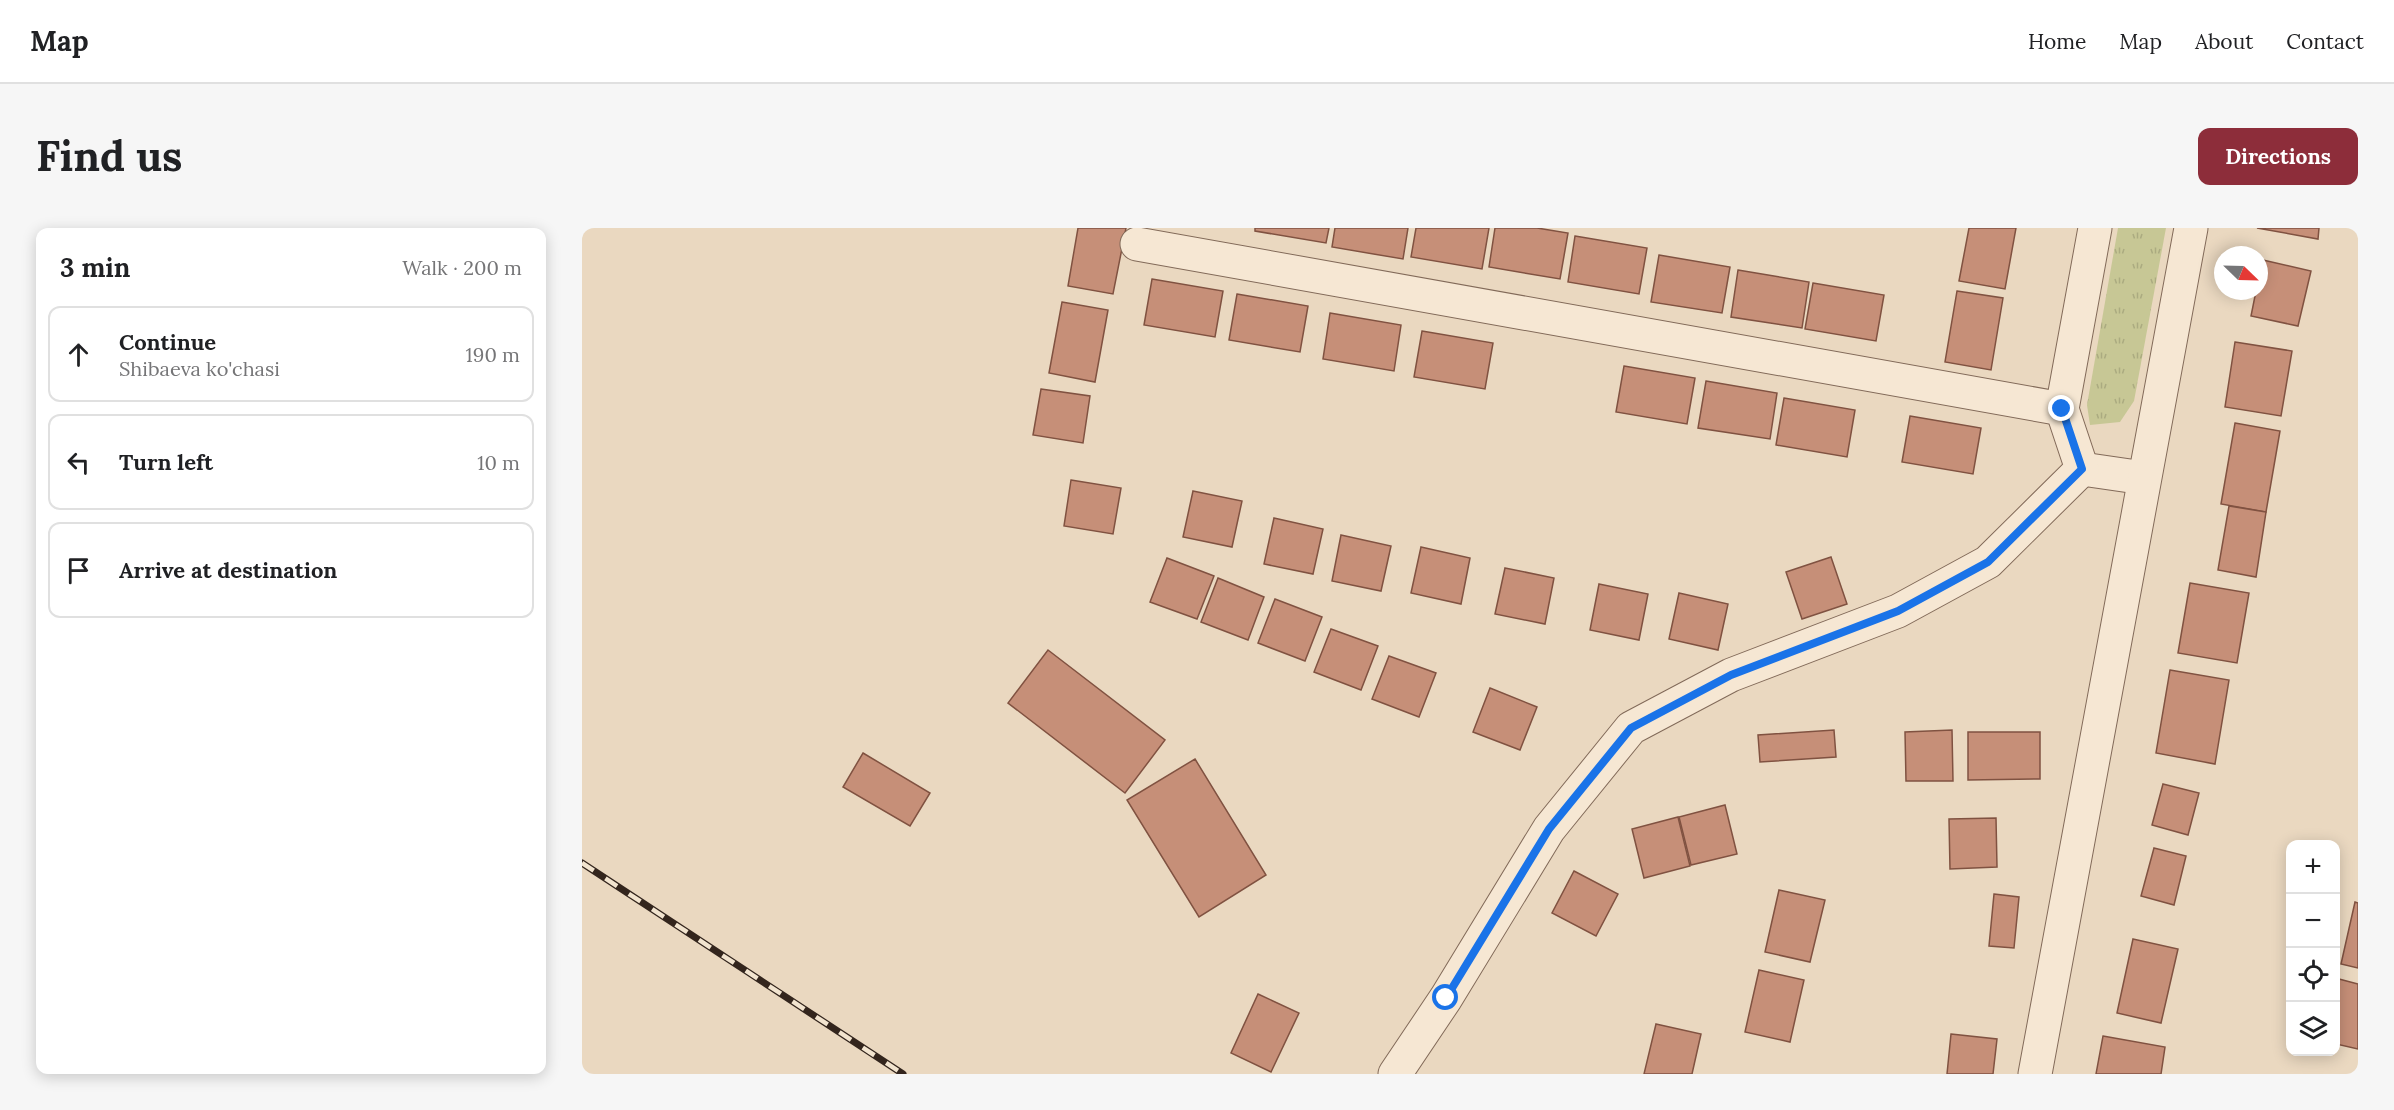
<!DOCTYPE html>
<html lang="en">
<head>
<meta charset="utf-8">
<style>
  :root { --surface:#fff; --page:#f6f6f6; --text:#202124; --muted:#757577; --line:#e0e0e0; --accent:#8d2d3a }
  body { margin:0; font-family:Lora,serif; background:var(--page); color:var(--text) }
  .controls { position:absolute; right:18px; bottom:18px; display:grid; overflow:hidden; border-radius:12px; box-shadow:0 3px 15px #0003 }
  .controls button { width:54px; height:54px; display:grid; place-items:center; padding:0; border:0; border-bottom:2px solid var(--line); background:var(--surface); color:var(--text); font:30px sans-serif }
  .compass { position:absolute; left:1632px; top:18px; width:54px; height:54px; border-radius:50%; background:var(--surface); box-shadow:0 3px 15px #0003; rotate:113deg }
  .stop { position:absolute; width:18px; height:18px; margin:-14px; border:4px solid #1a73e8; border-radius:50%; background:#fff }
  .stop.end { background:#1a73e8; border-color:#fff; box-shadow:0 2px 6px #0008 }
  .list { margin:0; padding:0; list-style:none }
  h2 { display:flex; justify-content:space-between; align-items:center; height:78px; margin:0; padding:0 24px; font-size:26px }
  h2 small { font-size:20px; font-weight:400; color:var(--muted) }
  .list li { display:grid; grid-template-columns:39px 1fr auto; gap:18px; align-items:center; box-sizing:border-box; height:96px; margin:0 12px 12px; padding:0 12px; border:2px solid var(--line); border-radius:12px }
  .list b { display:block; font-size:22px; white-space:nowrap }
  .list p { margin:0; font-size:20px; white-space:nowrap; color:var(--muted) }
  .list em { font-size:20px; font-style:normal; color:var(--muted) }
  .icon { flex:none; width:33px; height:33px; fill:none; stroke:currentColor; stroke-width:2; stroke-linecap:round; stroke-linejoin:round }
  .map { position:relative; flex:none; width:1776px; height:846px; overflow:hidden; border-radius:12px }
  header { display:flex; align-items:center; gap:36px; box-sizing:border-box; height:84px; padding:0 30px; background:var(--surface); border-bottom:2px solid var(--line) }
  header strong { font-size:28px }
  nav { display:flex; gap:33px; margin-inline-start:auto; font-size:21px }
  .intro { display:flex; align-items:center; justify-content:space-between; box-sizing:border-box; height:144px; padding:0 36px }
  h1 { margin:0; font-size:42px }
  .button { padding:15px 27px; border-radius:12px; background:var(--accent); color:#fff; font-size:21px; font-weight:700 }
  main { display:flex; gap:36px; padding:0 36px }
  aside { flex:1; background:var(--surface); border-radius:12px; box-shadow:0 3px 15px #0003 }
  .map>svg:first-child { display:block }
  .grass { fill:url(#grass-tufts) }
  .building { fill:#c68f78; stroke:#805241; stroke-width:1.5 }
  .lines { fill:none; stroke-linecap:round; stroke-linejoin:round }
  .minor-casing { stroke:#826a59; stroke-width:35 }
  .minor { stroke:#f6e7d3; stroke-width:33 }
  .rail-casing { stroke:#33251d; stroke-width:7 }
  .rail { stroke:#f2e4cf; stroke-width:4.5; stroke-dasharray:14; stroke-linecap:butt }
  .route { stroke:#1a73e8; stroke-width:8 }
</style>
</head>
<body>
<header>
<strong>Map</strong>
<nav><a>Home</a><a>Map</a><a>About</a><a>Contact</a></nav>
</header>
<div class="intro"><h1>Find us</h1><a class="button">Directions</a></div>
<main>
<aside>
<h2>3 min<small>Walk · 200 m</small></h2>
<ul class="list">
<li><svg class="icon" aria-label="ahead" viewBox="0 0 24 24"><path d="M12 20V5M6 11l6-6 6 6"/></svg><div><b>Continue</b><p>Shibaeva ko'chasi</p></div><em>190 m</em></li>
<li><svg class="icon" aria-label="left" viewBox="0 0 24 24"><path d="M17 20v-9H6M10 6l-5 5 5 5"/></svg><div><b>Turn left</b></div><em>10 m</em></li>
<li><svg class="icon" aria-label="arrive" viewBox="0 0 24 24"><path d="M6 21V4h12l-3 4 3 4H6"/></svg><div><b>Arrive at destination</b></div></li>
</ul>
</aside>
<div class="map">
<svg width="1776" height="846" viewBox="0 0 1776 846">
  <defs>
    <pattern id="grass-tufts" width="24" height="20" patternUnits="userSpaceOnUse" patternTransform="scale(1.5)"><rect width="24" height="20" fill="#c7c795"/><path d="M3 7l-1-3M5 7V3M7 7l1-3M15 17l-1-3M17 17v-4M19 17l1-3" fill="none" stroke="#abab80"/></pattern>
  </defs>
  <rect width="100%" height="100%" fill="#ead8c0"/>
  <polygon class="grass" points="1536,0 1584,0 1552,173 1538,194 1508,197 1505,177"/>
  <g class="building">
    <polygon points="496,0 544,0 531,66 486,58"/>
    <polygon points="673,0 747,0 744,15 673,3"/>
    <polygon points="753,0 826,0 821,31 750,19"/>
    <polygon points="834,0 907,0 900,41 829,29"/>
    <polygon points="913,0 955,0 986,5 978,51 907,39"/>
    <polygon points="1387,0 1434,0 1423,61 1377,53"/>
    <polygon points="1675,0 1737,0 1736,11"/>
    <polygon points="993,8 1065,20 1057,66 986,54"/>
    <polygon points="1077,27 1148,39 1140,85 1069,74"/>
    <polygon points="1681,32 1729,43 1716,98 1669,88 1674,63 1677,63"/>
    <polygon points="1156,42 1227,54 1220,100 1149,89"/>
    <polygon points="570,51 641,63 633,109 562,97"/>
    <polygon points="1231,55 1302,67 1294,113 1223,101"/>
    <polygon points="1375,63 1421,70 1409,142 1363,134"/>
    <polygon points="655,66 726,78 718,124 647,112"/>
    <polygon points="480,74 526,82 513,154 467,145"/>
    <polygon points="748,85 819,97 812,143 741,131"/>
    <polygon points="840,103 911,115 903,161 832,149"/>
    <polygon points="1653,114 1710,123 1699,188 1643,179"/>
    <polygon points="1042,138 1113,150 1105,196 1034,184"/>
    <polygon points="1124,153 1195,165 1188,211 1116,200"/>
    <polygon points="459,161 508,168 501,215 451,207"/>
    <polygon points="1202,170 1273,182 1265,229 1194,217"/>
    <polygon points="1328,188 1399,200 1391,246 1320,234"/>
    <polygon points="1653,195 1698,203 1684,284 1639,276"/>
    <polygon points="489,252 539,260 531,306 482,298"/>
    <polygon points="611,263 660,273 650,319 601,309"/>
    <polygon points="1647,278 1684,284 1674,349 1636,342"/>
    <polygon points="692,290 741,301 731,346 682,336"/>
    <polygon points="759,307 809,318 799,363 750,353"/>
    <polygon points="839,319 888,330 879,376 829,365"/>
    <polygon points="1249,329 1265,376 1220,391 1204,344"/>
    <polygon points="585,330 632,348 615,391 568,374"/>
    <polygon points="923,340 972,350 963,396 913,386"/>
    <polygon points="636,350 682,369 666,412 619,394"/>
    <polygon points="1608,355 1667,365 1655,435 1596,425"/>
    <polygon points="1017,356 1066,366 1057,412 1008,402"/>
    <polygon points="1097,365 1146,376 1136,422 1087,411"/>
    <polygon points="693,371 740,389 723,433 676,415"/>
    <polygon points="749,401 796,418 779,462 732,444"/>
    <polygon points="466,422 583,512 543,565 426,475"/>
    <polygon points="807,428 854,445 837,489 790,471"/>
    <polygon points="1588,442 1647,452 1633,536 1574,525"/>
    <polygon points="908,460 955,479 938,522 891,504"/>
    <polygon points="1252,502 1254,529 1178,534 1176,507"/>
    <polygon points="1370,502 1371,553 1324,553 1323,504"/>
    <polygon points="1386,504 1458,504 1458,551 1386,552"/>
    <polygon points="281,525 348,565 328,598 261,559"/>
    <polygon points="613,531 684,647 617,689 545,572"/>
    <polygon points="1581,556 1617,565 1606,607 1570,597"/>
    <polygon points="1143,577 1155,626 1109,637 1097,589"/>
    <polygon points="1096,589 1108,638 1062,650 1050,601"/>
    <polygon points="1414,590 1415,639 1368,641 1367,591"/>
    <polygon points="1572,620 1604,628 1592,677 1559,668"/>
    <polygon points="992,643 1036,666 1014,708 970,685"/>
    <polygon points="1197,662 1243,672 1228,734 1183,724"/>
    <polygon points="1412,666 1437,669 1432,720 1407,718"/>
    <polygon points="1773,674 1776,675 1776,740 1759,736"/>
    <polygon points="1551,711 1596,721 1579,795 1535,785"/>
    <polygon points="1177,742 1222,752 1208,814 1163,804"/>
    <polygon points="1757,751 1776,756 1776,821 1754,816 1754,766"/>
    <polygon points="676,766 717,785 689,844 649,825"/>
    <polygon points="1074,796 1119,806 1110,846 1062,846"/>
    <polygon points="1369,806 1415,811 1411,846 1365,846"/>
    <polygon points="1521,808 1583,819 1579,846 1514,846"/>
  </g>
  <g class="lines">
    <defs>
      <g id="minor">
        <polyline points="555,16 1480,181"/>
        <polyline points="1500,241 1480,181 1513,0"/>
        <polyline points="1500,241 1562,250"/>
        <polyline points="813,846 864,770 967,601 1049,500 1149,447 1316,383 1406,334 1500,241"/>
        <polyline points="1453,846 1609,0"/>
      </g>
    </defs>
    <use href="#minor" class="minor-casing"/>
    <use href="#minor" class="minor"/>
    <defs>
      <polyline id="rail" points="0,635 321,846"/>
    </defs>
    <use href="#rail" class="rail-casing"/>
    <use href="#rail" class="rail"/>
  </g>
  <g class="lines">
    <polyline class="route" points="864,770 967,601 1049,500 1149,447 1316,383 1406,334 1500,241 1480,181"/>
  </g>
</svg>
<div class="controls">
<button>+</button>
<button>−</button>
<button><svg class="icon" aria-label="locate" viewBox="0 0 24 24"><circle cx="12" cy="12" r="6"/><path d="M12 2v4M12 18v4M2 12h4M18 12h4"/></svg></button>
<button><svg class="icon" aria-label="layers" viewBox="0 0 24 24"><path d="M12 4l9 5-9 5-9-5zM3 14l9 5 9-5"/></svg></button>
</div>
<svg class="compass" viewBox="-18 -18 36 36"><path d="M0-13l5 13h-10z" fill="#e53935"/><path d="M0 13l5-13h-10z" fill="#757577"/></svg>
<div class="stop" style="left:864px;top:770px"></div>
<div class="stop end" style="left:1480px;top:181px"></div>
</div>
</main>
</body>
</html>
